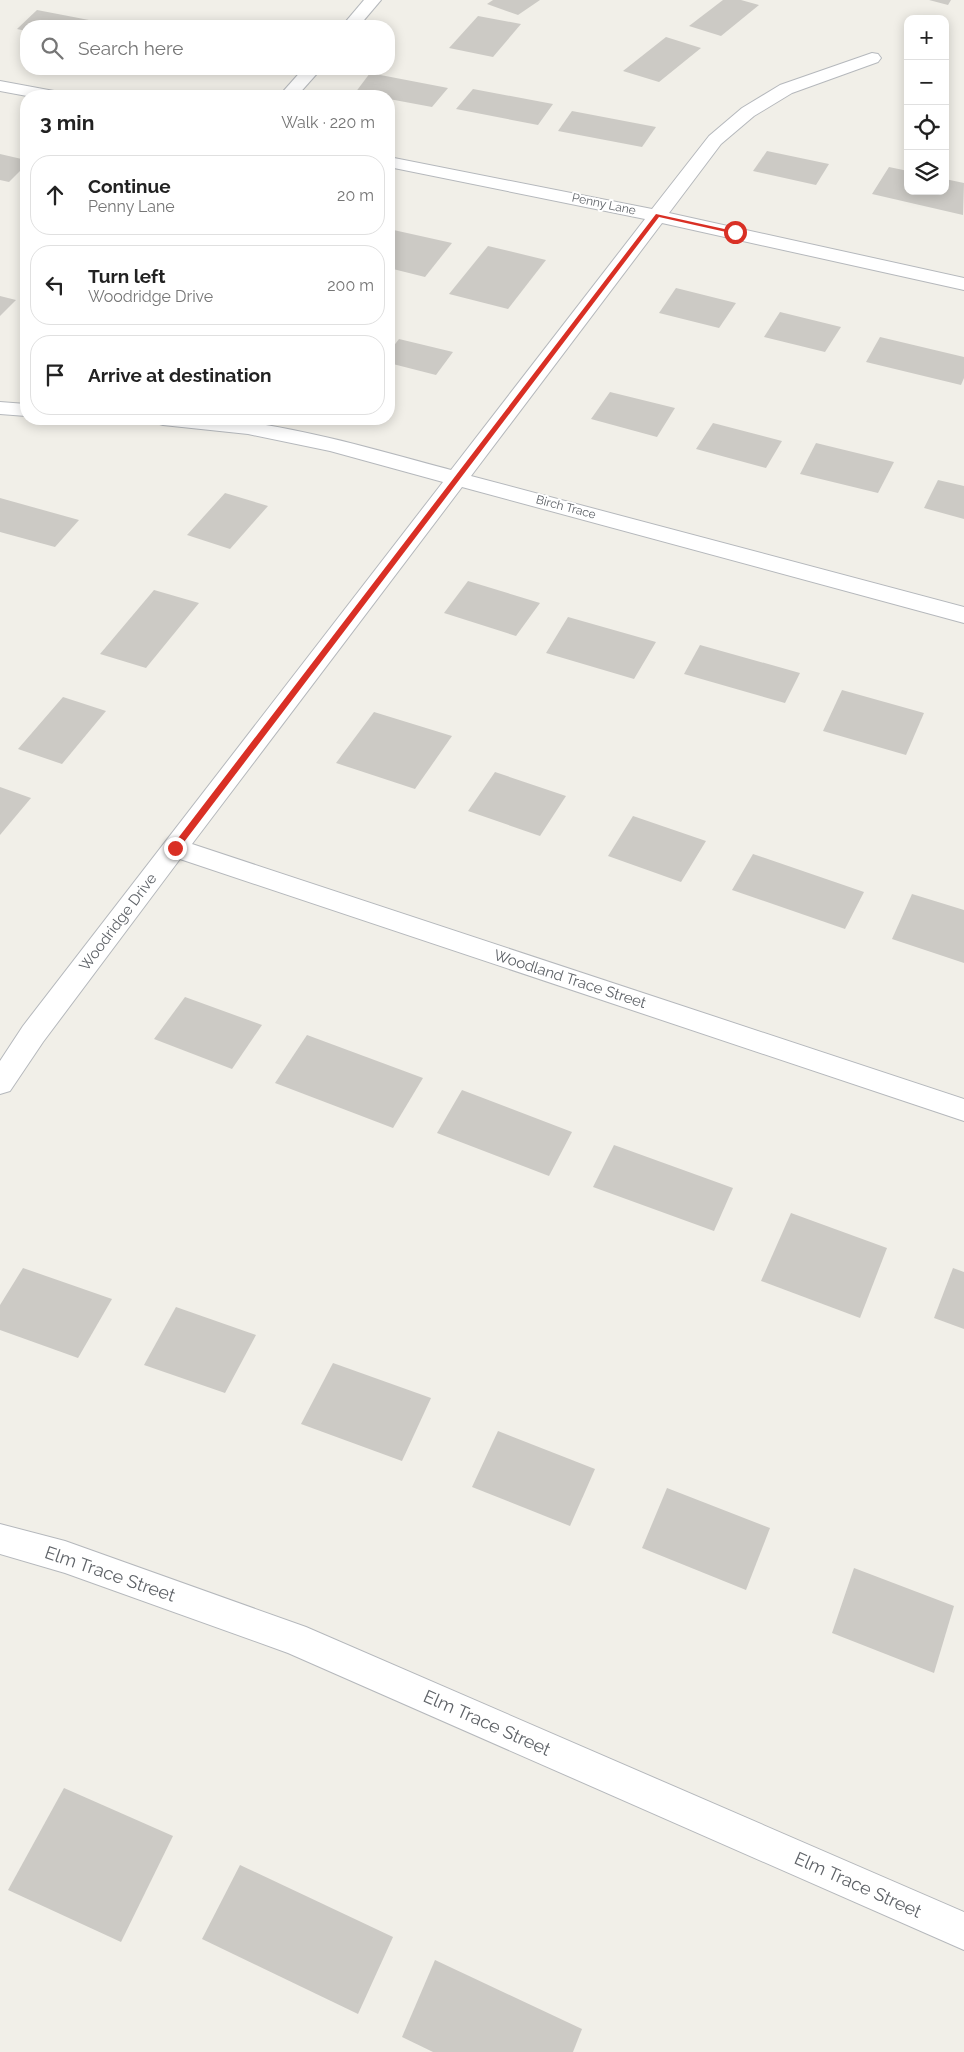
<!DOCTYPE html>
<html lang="en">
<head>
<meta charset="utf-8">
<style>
  :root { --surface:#fff; --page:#f6f6f6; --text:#222; --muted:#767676; --line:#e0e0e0 }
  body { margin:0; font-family:Raleway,sans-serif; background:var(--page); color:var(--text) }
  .controls { position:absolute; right:15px; top:15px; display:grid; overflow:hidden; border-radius:10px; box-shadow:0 2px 12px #0003 }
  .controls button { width:45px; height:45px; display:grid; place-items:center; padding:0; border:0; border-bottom:1px solid var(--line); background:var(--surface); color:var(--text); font:25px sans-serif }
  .stop { position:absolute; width:15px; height:15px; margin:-11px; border:4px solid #d93025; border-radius:50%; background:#fff }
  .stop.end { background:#d93025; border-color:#fff; box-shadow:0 1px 5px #0008 }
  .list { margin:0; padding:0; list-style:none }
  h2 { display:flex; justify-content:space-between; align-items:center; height:65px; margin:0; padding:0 20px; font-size:21px }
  h2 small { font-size:16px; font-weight:400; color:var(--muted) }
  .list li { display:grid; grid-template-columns:32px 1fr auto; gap:15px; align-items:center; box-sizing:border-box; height:80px; margin:0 10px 10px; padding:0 10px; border:1px solid var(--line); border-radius:20px }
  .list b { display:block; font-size:19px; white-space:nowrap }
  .list p { margin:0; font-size:16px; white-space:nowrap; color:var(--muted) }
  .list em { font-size:16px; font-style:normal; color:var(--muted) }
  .icon { flex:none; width:28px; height:28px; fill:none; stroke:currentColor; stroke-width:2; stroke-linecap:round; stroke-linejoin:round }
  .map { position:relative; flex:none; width:964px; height:2052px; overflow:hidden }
  .search { position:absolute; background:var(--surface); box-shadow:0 2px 12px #0003; left:20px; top:20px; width:375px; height:55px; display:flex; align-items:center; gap:12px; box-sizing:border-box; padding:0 18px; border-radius:20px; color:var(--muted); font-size:19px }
  .panel { position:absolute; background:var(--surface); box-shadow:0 2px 12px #0003; left:20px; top:90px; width:375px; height:335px; border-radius:20px }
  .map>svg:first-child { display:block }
  .building { fill:#cccac5 }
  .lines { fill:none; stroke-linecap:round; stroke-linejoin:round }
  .minor-casing { stroke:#b5b8bc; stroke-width:2 }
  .minor { fill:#fff; fill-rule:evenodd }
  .route { fill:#d93025 }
  .labels { text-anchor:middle; stroke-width:4; stroke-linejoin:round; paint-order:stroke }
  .far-street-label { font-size:12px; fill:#5f6368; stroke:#fff }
  .street-label { font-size:15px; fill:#5f6368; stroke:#fff }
  .near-street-label { font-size:18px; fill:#5f6368; stroke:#fff }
</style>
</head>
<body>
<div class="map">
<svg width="964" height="2052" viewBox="0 0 964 2052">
  <rect width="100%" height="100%" fill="#f1efe8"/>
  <g class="building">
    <polygon points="493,0 540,0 518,15 487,4"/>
    <polygon points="723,0 741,0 759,5 721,36 689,26"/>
    <polygon points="929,0 951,0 948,5"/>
    <polygon points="37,10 89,20 83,26 26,26 26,31 17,29"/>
    <polygon points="478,16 521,24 493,57 449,48"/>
    <polygon points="666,37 701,48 659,82 623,71"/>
    <polygon points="370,73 448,88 432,107 389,99 389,96 373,96 355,93"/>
    <polygon points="473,89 553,104 538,125 456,109"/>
    <polygon points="572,111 656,127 642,147 558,131"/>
    <polygon points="767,151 829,164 816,185 753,171"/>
    <polygon points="0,154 26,160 26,165 9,182 0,180"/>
    <polygon points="889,167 908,171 908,191 945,191 945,179 964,183 963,215 872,194"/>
    <polygon points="389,229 452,243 425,277 389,268"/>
    <polygon points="488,246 546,260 508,309 449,294"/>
    <polygon points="676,288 736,303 719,328 659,313"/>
    <polygon points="0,296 16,300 0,316"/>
    <polygon points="780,312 841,327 825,352 764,337"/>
    <polygon points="880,337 964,357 964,378 961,385 866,362"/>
    <polygon points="399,339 453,352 436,375 389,363 389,352"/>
    <polygon points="610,392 675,408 657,437 591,419"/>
    <polygon points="713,423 782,441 766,468 696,449"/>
    <polygon points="816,443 894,462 878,493 800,474"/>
    <polygon points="938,480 964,486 964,519 924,508"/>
    <polygon points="225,493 268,506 230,549 187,535"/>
    <polygon points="0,498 79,520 55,547 0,532"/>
    <polygon points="468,581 540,603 516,636 444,613"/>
    <polygon points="154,590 199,603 146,668 100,654"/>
    <polygon points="568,617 656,642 634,679 546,653"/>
    <polygon points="700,645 800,673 785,703 684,674"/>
    <polygon points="842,690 924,713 906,755 823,731"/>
    <polygon points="63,697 106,711 62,764 18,749"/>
    <polygon points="374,712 452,736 415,789 336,763"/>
    <polygon points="495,772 566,796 540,836 468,811"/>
    <polygon points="0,787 31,798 0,835"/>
    <polygon points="633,816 706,841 681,882 608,856"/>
    <polygon points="753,854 864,892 845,929 732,890"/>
    <polygon points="912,894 964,910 964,963 892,939"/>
    <polygon points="185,997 262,1025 232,1069 154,1039"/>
    <polygon points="307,1035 423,1078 393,1128 275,1083"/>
    <polygon points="462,1090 572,1132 549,1176 437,1133"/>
    <polygon points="614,1145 733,1188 714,1231 593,1187"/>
    <polygon points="791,1213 887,1248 860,1318 761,1281"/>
    <polygon points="23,1268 112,1299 78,1358 0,1330 0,1305"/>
    <polygon points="953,1268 964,1272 964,1329 934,1318"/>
    <polygon points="176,1307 256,1335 225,1393 144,1365"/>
    <polygon points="333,1363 431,1398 402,1461 301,1424"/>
    <polygon points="498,1431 595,1469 570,1526 472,1487"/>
    <polygon points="667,1488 770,1528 746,1590 642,1548"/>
    <polygon points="854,1568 954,1606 934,1673 832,1633"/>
    <polygon points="64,1788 173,1836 121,1942 8,1890"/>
    <polygon points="240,1865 393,1937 358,2014 202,1939"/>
    <polygon points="435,1960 582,2029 573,2052 433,2052 402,2037"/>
  </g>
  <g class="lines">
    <defs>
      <g id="minor">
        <polygon points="364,0 381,0 359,26 342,26"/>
        <path d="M872,53l6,1 3,4 -3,4 -86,31 -38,23 -33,28 -52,69 295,65v12l-302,-67 -191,253 493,131v16l-502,-136 -270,357 772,255v22l-784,-262 -137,183 -33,49 -10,3v-33l23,-35 420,-544 -113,-31 -82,-17 -85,-9 -7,-2 -3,-4c31,0 63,-2 95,3 69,10 136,30 203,48l194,-251 -256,-52v-10l263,52 57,-73 33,-28 38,-23z"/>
        <polygon points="303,69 321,69 297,96 279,96"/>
        <polygon points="0,81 54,91 60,92 63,96 27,96 0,91"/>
        <polygon points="0,402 26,404 26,416 0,414"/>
        <polygon points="0,1524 65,1541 306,1627 964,1912 964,1950 288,1653 65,1573 0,1554"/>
      </g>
    </defs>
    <use href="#minor" class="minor-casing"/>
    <use href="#minor" class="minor"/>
  </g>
  <polygon class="route" points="656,214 738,232 735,234 659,217 178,850 172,850 172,846"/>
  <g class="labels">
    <g class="far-street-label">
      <text transform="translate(604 204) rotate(12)" y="4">Penny Lane</text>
      <text transform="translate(566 507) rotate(15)" y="4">Birch Trace</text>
    </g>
    <g class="street-label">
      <text transform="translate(118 922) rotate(-53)" y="5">Woodridge Drive</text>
      <text transform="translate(570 979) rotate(18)" y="5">Woodland Trace Street</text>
    </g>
    <g class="near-street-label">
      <text transform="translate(110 1574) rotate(19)" y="6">Elm Trace Street</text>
      <text transform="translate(487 1723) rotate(24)" y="6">Elm Trace Street</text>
      <text transform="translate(858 1885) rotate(24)" y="6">Elm Trace Street</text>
    </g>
  </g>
</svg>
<div class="controls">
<button>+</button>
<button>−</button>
<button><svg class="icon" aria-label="locate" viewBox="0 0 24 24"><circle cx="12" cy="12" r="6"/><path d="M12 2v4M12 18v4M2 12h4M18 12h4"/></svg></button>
<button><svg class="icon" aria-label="layers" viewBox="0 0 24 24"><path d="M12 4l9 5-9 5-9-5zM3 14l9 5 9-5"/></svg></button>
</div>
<div class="stop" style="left:735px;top:232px"></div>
<div class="stop end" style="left:175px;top:848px"></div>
<div class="search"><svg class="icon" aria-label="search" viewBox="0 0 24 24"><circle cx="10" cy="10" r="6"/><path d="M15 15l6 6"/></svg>Search here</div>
<section class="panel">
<h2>3 min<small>Walk · 220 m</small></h2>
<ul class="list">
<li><svg class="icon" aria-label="ahead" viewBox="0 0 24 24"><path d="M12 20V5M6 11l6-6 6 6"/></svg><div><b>Continue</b><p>Penny Lane</p></div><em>20 m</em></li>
<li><svg class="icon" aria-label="left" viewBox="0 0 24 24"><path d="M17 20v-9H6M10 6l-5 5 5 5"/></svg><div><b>Turn left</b><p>Woodridge Drive</p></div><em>200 m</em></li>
<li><svg class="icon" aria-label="arrive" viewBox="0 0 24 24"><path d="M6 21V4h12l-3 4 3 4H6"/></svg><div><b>Arrive at destination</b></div></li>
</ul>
</section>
</div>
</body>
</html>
